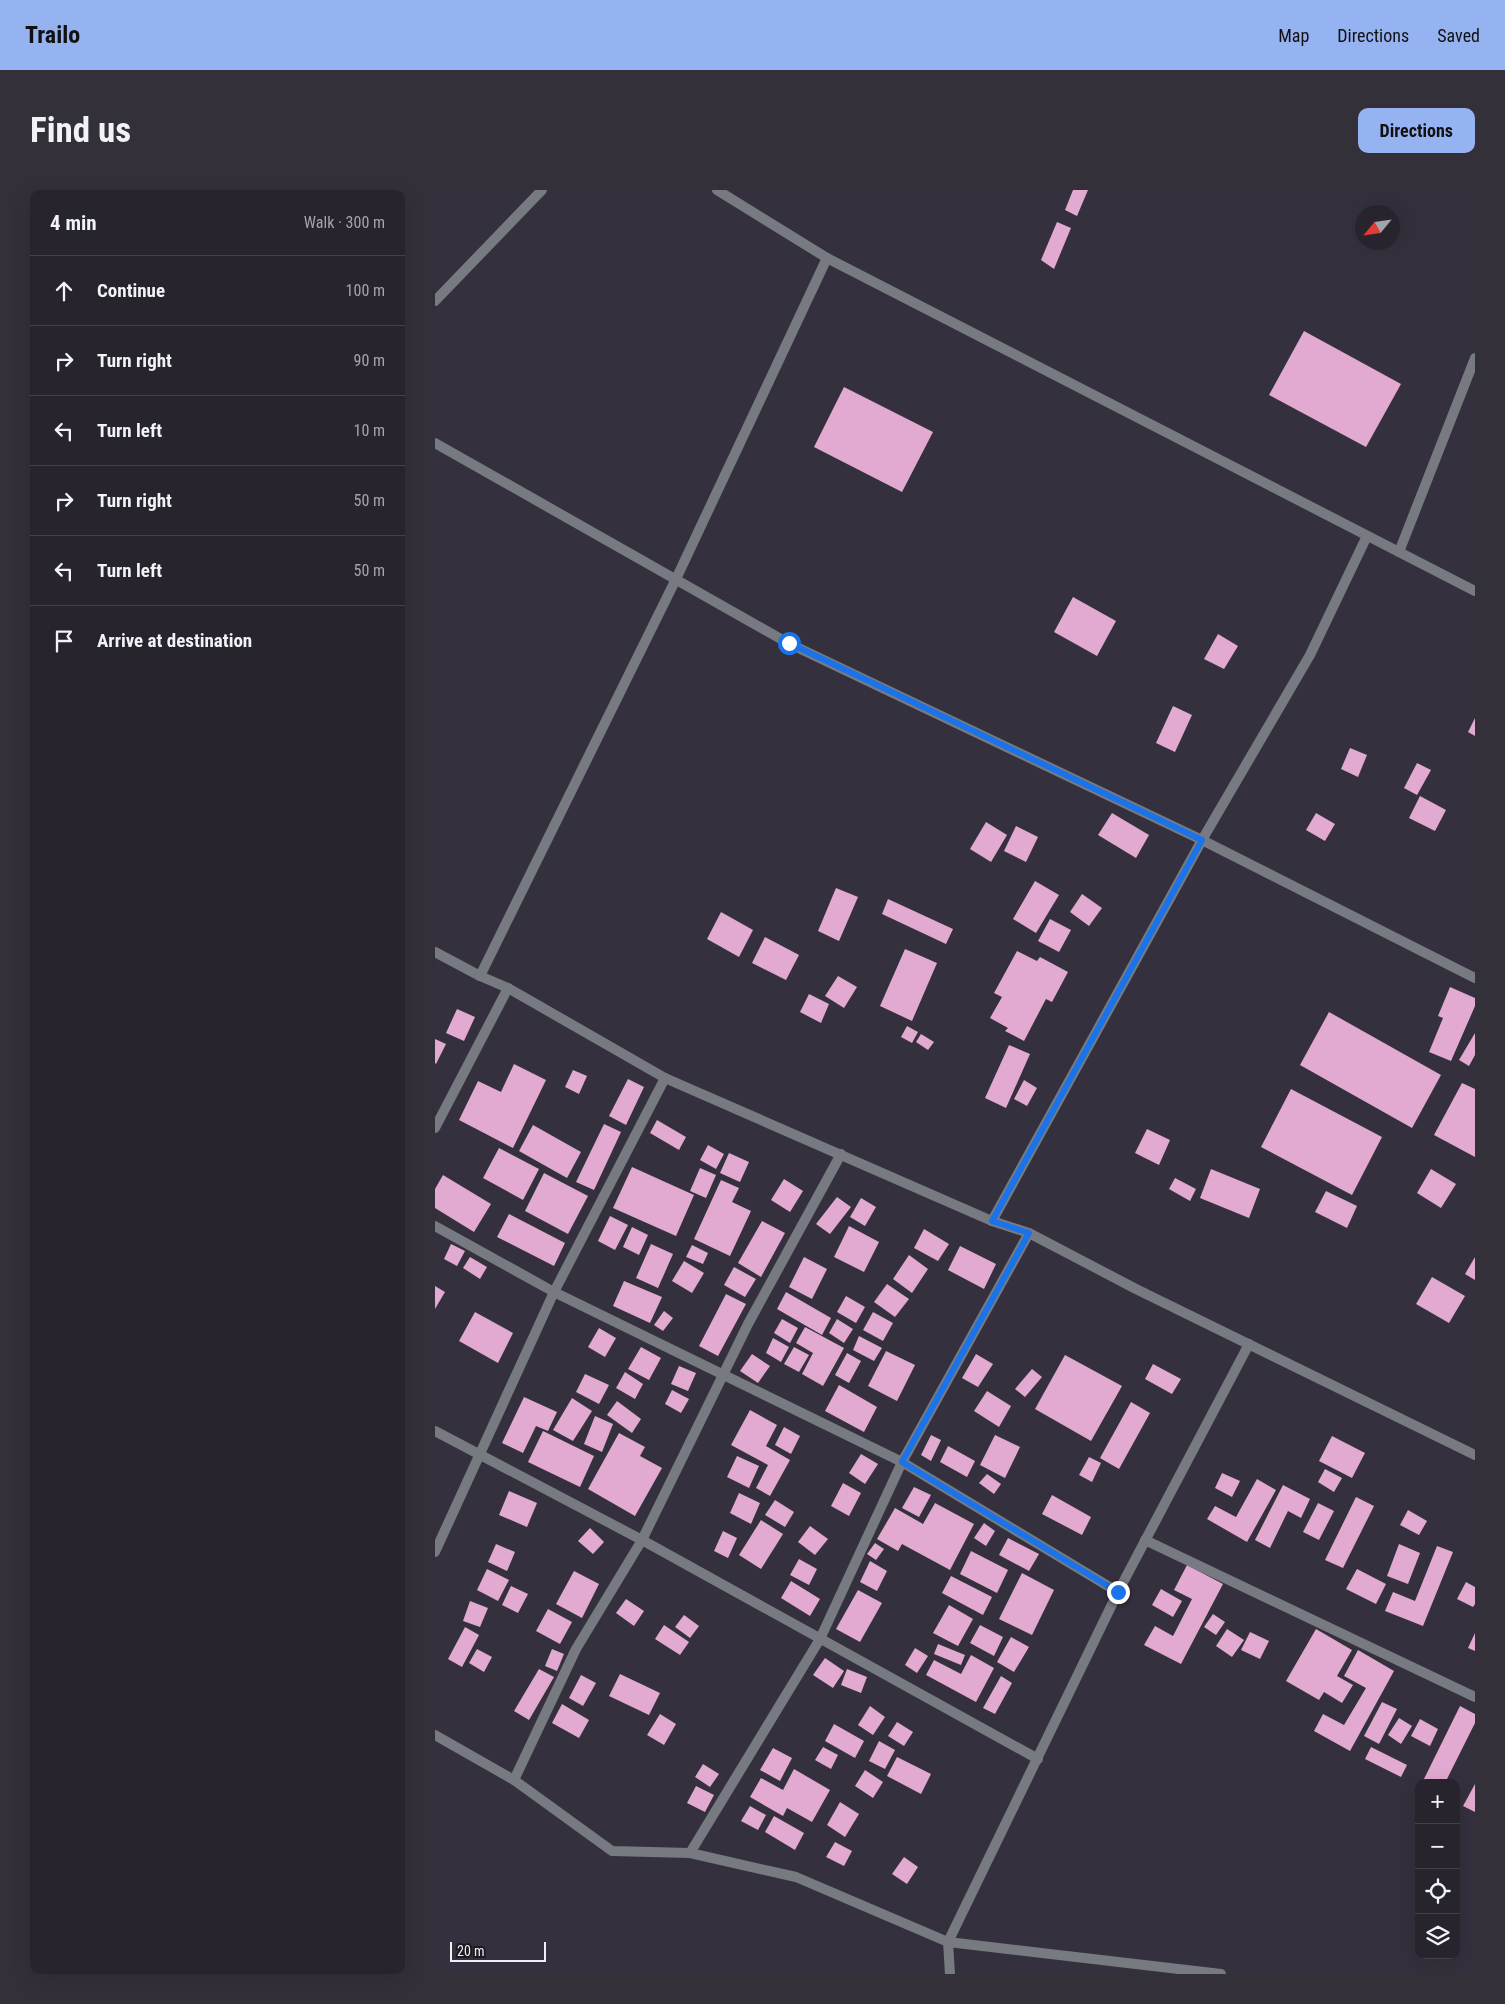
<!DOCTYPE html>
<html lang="en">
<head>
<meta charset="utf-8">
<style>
  :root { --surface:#28242e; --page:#34303a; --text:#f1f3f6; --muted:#a5a4aa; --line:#44414a; --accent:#95b2f1 }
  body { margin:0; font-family:"Roboto Condensed",sans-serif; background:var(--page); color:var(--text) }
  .controls { position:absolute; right:15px; bottom:15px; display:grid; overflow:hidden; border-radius:10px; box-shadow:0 5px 20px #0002 }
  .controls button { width:45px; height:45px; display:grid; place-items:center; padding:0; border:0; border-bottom:1px solid var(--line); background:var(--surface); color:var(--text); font:25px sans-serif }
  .compass { position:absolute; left:920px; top:15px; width:45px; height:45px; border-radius:50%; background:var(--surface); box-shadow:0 5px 20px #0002; rotate:241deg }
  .scale { position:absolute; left:15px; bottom:12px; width:96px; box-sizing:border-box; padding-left:5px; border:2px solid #f1edf6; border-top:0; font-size:14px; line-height:18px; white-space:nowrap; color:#f1edf6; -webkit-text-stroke:4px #1c191f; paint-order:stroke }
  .stop { position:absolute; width:15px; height:15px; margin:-11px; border:4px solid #1a73e8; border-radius:50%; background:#fff }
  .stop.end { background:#1a73e8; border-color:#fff; box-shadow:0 1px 5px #0008 }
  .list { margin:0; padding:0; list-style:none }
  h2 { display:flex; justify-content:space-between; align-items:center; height:65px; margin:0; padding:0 20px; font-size:21px }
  h2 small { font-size:16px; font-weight:400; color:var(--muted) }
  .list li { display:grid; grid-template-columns:32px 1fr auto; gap:15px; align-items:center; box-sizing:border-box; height:70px; padding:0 20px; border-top:1px solid var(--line) }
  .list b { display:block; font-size:19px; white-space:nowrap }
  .list em { font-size:16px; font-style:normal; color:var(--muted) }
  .icon { flex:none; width:28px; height:28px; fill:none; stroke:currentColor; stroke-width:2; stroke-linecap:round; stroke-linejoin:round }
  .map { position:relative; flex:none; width:1040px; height:1784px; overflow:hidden; border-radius:10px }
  header { display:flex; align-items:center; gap:30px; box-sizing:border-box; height:70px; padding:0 25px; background:var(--accent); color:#111 }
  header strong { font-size:24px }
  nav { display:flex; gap:28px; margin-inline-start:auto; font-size:18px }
  .intro { display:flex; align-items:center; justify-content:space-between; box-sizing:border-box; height:120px; padding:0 30px }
  h1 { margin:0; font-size:35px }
  .button { padding:12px 22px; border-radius:10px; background:var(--accent); color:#111; font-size:18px; font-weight:700 }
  main { display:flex; gap:30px; padding:0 30px }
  aside { flex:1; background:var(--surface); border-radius:10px; box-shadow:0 5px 20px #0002 }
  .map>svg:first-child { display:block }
  .building { fill:#e2aad0 }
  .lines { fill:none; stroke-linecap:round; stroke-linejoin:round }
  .street { stroke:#777a80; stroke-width:10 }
  .route { stroke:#1a73e8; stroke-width:6 }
</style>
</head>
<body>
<header>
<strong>Trailo</strong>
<nav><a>Map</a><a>Directions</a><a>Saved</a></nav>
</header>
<div class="intro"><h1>Find us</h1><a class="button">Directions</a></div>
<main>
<aside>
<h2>4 min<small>Walk · 300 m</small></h2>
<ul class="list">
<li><svg class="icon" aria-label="ahead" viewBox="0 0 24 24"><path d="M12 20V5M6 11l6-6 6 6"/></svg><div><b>Continue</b></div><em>100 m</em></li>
<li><svg class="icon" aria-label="right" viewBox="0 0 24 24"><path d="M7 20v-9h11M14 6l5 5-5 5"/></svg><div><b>Turn right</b></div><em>90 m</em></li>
<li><svg class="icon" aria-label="left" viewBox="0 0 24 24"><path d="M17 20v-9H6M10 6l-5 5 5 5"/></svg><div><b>Turn left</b></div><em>10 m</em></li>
<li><svg class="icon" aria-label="right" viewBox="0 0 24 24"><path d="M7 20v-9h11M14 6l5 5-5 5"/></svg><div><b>Turn right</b></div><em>50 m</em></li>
<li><svg class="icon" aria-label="left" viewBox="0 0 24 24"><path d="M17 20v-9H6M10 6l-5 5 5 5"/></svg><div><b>Turn left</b></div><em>50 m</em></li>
<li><svg class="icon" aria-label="arrive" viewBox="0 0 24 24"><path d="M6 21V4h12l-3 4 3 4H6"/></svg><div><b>Arrive at destination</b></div></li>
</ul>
</aside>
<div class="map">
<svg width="1040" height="1784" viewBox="0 0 1040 1784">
  <rect width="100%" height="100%" fill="#35303d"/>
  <g class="building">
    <polygon points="638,0 653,0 642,26 630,20"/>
    <polygon points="622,32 636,38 619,79 606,70"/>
    <polygon points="869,141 966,194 931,257 834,205"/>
    <polygon points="409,197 498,242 467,302 379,257"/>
    <polygon points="638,407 681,431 662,466 619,442"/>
    <polygon points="783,444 803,456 789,479 769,469"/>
    <polygon points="738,516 757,525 740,562 721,553"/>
    <polygon points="1040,528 1040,546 1033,542"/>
    <polygon points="915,558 932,565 923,587 906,579"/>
    <polygon points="982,573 996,580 982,605 969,598"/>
    <polygon points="985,606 1011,620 1000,641 974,628"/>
    <polygon points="677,623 714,645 701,668 663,645"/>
    <polygon points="881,623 900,634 890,651 871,640"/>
    <polygon points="551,632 572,645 556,672 535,659"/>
    <polygon points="581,636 603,647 591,672 569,661"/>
    <polygon points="600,691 624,705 601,743 578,729"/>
    <polygon points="401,698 423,707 404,751 383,741"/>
    <polygon points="647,704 667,718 654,736 635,722"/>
    <polygon points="453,709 518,739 511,754 447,724"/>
    <polygon points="286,722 318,740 304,767 272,749"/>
    <polygon points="615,729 636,740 624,762 603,751"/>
    <polygon points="330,747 364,765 351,790 317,773"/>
    <polygon points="470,759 502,773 477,831 445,816"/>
    <polygon points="582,761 602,771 605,767 633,782 617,812 611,809 589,851 570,841 573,838 555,828 567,807 559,803"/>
    <polygon points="403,786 422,797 409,818 390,806"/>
    <polygon points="1015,797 1040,808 1040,816 1016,871 994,862 1008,828 1003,826"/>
    <polygon points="374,804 394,814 386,833 365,822"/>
    <polygon points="22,819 40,827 29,851 11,843"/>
    <polygon points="894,822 1006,885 977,938 865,875"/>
    <polygon points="472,836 483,842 477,853 466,847"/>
    <polygon points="1040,843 1040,865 1034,876 1024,870"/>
    <polygon points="486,844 499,852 493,860 481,852"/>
    <polygon points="0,849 11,854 1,874 0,873"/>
    <polygon points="574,855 595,864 571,918 550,908"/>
    <polygon points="79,874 111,890 78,958 24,930 43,891 66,902"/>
    <polygon points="138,880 152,886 144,904 130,897"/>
    <polygon points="193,889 209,897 191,935 174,926"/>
    <polygon points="589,890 602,898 592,916 579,909"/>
    <polygon points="1027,893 1040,899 1040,967 999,945"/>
    <polygon points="856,899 947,947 917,1005 826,957"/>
    <polygon points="222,930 251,947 244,960 215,943"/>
    <polygon points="169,934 186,942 159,1000 141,992"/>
    <polygon points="98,935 146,962 132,988 84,961"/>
    <polygon points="712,939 735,950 724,975 700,963"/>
    <polygon points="273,955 289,964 281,979 265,970"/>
    <polygon points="64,958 104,979 88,1010 48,988"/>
    <polygon points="294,963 314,972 305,992 285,983"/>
    <polygon points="197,977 259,1005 241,1046 178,1018"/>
    <polygon points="265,978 281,985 271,1008 255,1001"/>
    <polygon points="776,979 825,999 814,1028 765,1008"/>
    <polygon points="996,979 1021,994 1006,1018 982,1003"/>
    <polygon points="109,983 153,1006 133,1044 90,1021"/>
    <polygon points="8,985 56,1014 39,1042 0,1018 0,999"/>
    <polygon points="740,988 761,999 755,1011 734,999"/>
    <polygon points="349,989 368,1001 355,1022 336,1010"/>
    <polygon points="286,990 304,998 297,1012 316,1021 295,1066 259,1049"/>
    <polygon points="891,1001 922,1016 912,1038 880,1022"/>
    <polygon points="402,1007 416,1017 395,1044 381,1034"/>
    <polygon points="426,1008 441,1017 430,1036 415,1027"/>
    <polygon points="74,1024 130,1053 119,1076 62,1047"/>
    <polygon points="175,1026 193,1035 180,1060 163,1051"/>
    <polygon points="327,1031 350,1043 326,1087 303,1073"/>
    <polygon points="414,1036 444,1052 429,1082 399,1067"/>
    <polygon points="197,1037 213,1045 204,1065 188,1057"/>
    <polygon points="489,1039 514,1054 503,1071 479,1058"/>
    <polygon points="16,1054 30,1061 22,1076 9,1069"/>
    <polygon points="216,1054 238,1064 223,1098 201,1088"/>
    <polygon points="257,1055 273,1063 268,1074 251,1067"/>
    <polygon points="525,1056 561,1074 549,1099 513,1080"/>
    <polygon points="474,1065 493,1079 477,1103 458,1089"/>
    <polygon points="35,1067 52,1077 45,1089 28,1078"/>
    <polygon points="369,1067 392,1079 377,1109 354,1097"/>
    <polygon points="1040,1067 1040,1090 1030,1084"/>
    <polygon points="249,1071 269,1083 257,1103 237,1091"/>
    <polygon points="299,1077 321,1089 310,1107 289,1095"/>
    <polygon points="997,1087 1030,1106 1014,1133 981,1114"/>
    <polygon points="189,1091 227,1107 215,1133 178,1116"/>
    <polygon points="452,1094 474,1109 460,1127 439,1112"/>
    <polygon points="0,1096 10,1102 0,1119"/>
    <polygon points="351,1102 396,1128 387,1145 342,1119"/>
    <polygon points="291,1104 311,1114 283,1166 264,1156"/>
    <polygon points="411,1106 430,1117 421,1133 402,1122"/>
    <polygon points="229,1121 238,1128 228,1141 219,1135"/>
    <polygon points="40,1122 78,1143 63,1173 24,1151"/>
    <polygon points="438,1122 458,1133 448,1151 428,1140"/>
    <polygon points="347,1129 363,1138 355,1153 339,1143"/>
    <polygon points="402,1129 418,1139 409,1153 394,1143"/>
    <polygon points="370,1137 409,1158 388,1196 367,1184 378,1163 361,1153"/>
    <polygon points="164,1138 181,1148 170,1167 153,1157"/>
    <polygon points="424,1146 447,1158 439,1171 418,1160"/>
    <polygon points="338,1148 354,1157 346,1172 331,1163"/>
    <polygon points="206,1157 226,1168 214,1190 193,1179"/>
    <polygon points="359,1157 374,1165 364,1182 349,1174"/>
    <polygon points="451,1161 480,1175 462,1211 433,1196"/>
    <polygon points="412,1163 426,1171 414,1193 400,1185"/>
    <polygon points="317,1164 335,1176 323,1193 305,1181"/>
    <polygon points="541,1164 558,1174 543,1197 527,1188"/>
    <polygon points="630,1165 687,1196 656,1251 600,1219"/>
    <polygon points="718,1174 746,1189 737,1204 710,1189"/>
    <polygon points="244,1176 261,1183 253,1201 236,1194"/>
    <polygon points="597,1179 607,1187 590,1207 580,1199"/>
    <polygon points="190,1182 208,1194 200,1209 181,1198"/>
    <polygon points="150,1184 174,1195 164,1214 141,1202"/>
    <polygon points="404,1195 442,1217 429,1242 390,1221"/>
    <polygon points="237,1200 254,1209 246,1223 230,1214"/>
    <polygon points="552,1201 576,1216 564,1237 539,1221"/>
    <polygon points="89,1207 122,1222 113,1241 101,1236 88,1263 67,1253"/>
    <polygon points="137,1208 157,1221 138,1251 118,1240"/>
    <polygon points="182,1211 206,1229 197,1243 172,1225"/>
    <polygon points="696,1212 715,1223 684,1279 665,1268"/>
    <polygon points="315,1220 342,1235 331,1256 355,1270 335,1306 321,1298 333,1275 296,1255"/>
    <polygon points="160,1226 178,1234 167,1262 149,1254"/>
    <polygon points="349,1237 365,1246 356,1264 340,1255"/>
    <polygon points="108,1241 159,1266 145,1297 93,1272"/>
    <polygon points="184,1243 210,1257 205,1266 227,1278 200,1326 153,1299"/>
    <polygon points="496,1245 506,1250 496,1271 486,1265"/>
    <polygon points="560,1245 585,1257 570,1288 545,1275"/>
    <polygon points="897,1246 930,1263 917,1288 884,1271"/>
    <polygon points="513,1256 540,1271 532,1287 505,1272"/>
    <polygon points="426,1264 443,1274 430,1294 414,1283"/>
    <polygon points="302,1266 324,1276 314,1298 292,1287"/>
    <polygon points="654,1267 666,1273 657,1292 644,1285"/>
    <polygon points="890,1279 907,1288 899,1302 883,1292"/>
    <polygon points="787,1283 805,1291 797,1307 780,1298"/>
    <polygon points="552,1284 566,1294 559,1304 544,1293"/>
    <polygon points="822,1289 841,1300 812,1352 772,1329 780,1316 801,1327"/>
    <polygon points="408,1293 426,1303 414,1326 396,1316"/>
    <polygon points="848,1295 875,1309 866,1328 853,1321 835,1358 820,1350"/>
    <polygon points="479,1297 496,1305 484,1327 467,1318"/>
    <polygon points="74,1301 102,1313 92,1337 64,1325"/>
    <polygon points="304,1303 325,1313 316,1334 295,1323"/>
    <polygon points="617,1305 656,1327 647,1345 607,1324"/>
    <polygon points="921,1307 939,1316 908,1378 890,1370"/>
    <polygon points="340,1310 359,1322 350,1337 330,1325"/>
    <polygon points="500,1313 539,1334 515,1380 467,1354 463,1361 442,1349 460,1318 488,1334"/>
    <polygon points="883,1313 899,1321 884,1350 868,1342"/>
    <polygon points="973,1320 992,1331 984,1345 965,1335"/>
    <polygon points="326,1330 348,1344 326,1379 304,1365"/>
    <polygon points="549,1333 560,1341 551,1356 539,1348"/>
    <polygon points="375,1336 393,1349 380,1365 363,1352"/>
    <polygon points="155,1338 169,1352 158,1364 143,1351"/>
    <polygon points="288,1341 302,1348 293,1368 279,1361"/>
    <polygon points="573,1348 604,1364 594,1381 564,1365"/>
    <polygon points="440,1353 449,1359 441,1370 432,1364"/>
    <polygon points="61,1354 80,1362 72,1381 53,1372"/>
    <polygon points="964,1354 985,1363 973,1394 952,1386"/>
    <polygon points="1002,1356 1018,1362 988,1436 950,1421 958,1402 980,1411"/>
    <polygon points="536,1361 573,1380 562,1403 525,1384"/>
    <polygon points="364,1369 382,1379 374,1395 355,1385"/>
    <polygon points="435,1371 452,1381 442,1401 425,1392"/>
    <polygon points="752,1375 788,1394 746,1474 709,1455 720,1436 738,1446 757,1409 739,1400"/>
    <polygon points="52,1379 74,1390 63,1411 42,1400"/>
    <polygon points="922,1379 951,1394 941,1414 911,1399"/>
    <polygon points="139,1381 164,1394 147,1428 121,1414"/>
    <polygon points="587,1383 619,1400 597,1445 564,1429"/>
    <polygon points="516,1386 557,1407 548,1425 507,1403"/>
    <polygon points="356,1391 385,1409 375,1426 346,1408"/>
    <polygon points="1031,1392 1040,1397 1040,1414 1038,1417 1022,1409"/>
    <polygon points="76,1396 93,1404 83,1423 67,1415"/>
    <polygon points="726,1399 747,1411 738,1427 717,1415"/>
    <polygon points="423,1400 447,1413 425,1452 401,1439"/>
    <polygon points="191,1409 209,1421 199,1436 181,1423"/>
    <polygon points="35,1411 53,1418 45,1437 28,1431"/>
    <polygon points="514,1415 538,1429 523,1456 498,1443"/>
    <polygon points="113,1419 137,1432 125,1454 101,1441"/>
    <polygon points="778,1424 790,1432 781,1445 769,1437"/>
    <polygon points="249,1425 264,1436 255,1448 240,1437"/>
    <polygon points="229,1435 254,1452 245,1465 220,1449"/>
    <polygon points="545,1435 568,1447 559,1466 535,1453"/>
    <polygon points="30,1437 44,1445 27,1477 13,1469"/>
    <polygon points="792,1439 809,1450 797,1467 781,1456"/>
    <polygon points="881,1439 917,1460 902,1486 918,1495 907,1513 889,1502 884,1510 851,1491"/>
    <polygon points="815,1442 834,1451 825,1469 806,1460"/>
    <polygon points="1040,1443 1040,1461 1033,1458"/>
    <polygon points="576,1447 594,1457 579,1482 562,1472"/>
    <polygon points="503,1454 530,1465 526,1475 499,1464"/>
    <polygon points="480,1458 493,1466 482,1483 470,1475"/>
    <polygon points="42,1459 57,1467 49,1482 34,1473"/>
    <polygon points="117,1459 129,1464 122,1481 110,1476"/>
    <polygon points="923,1460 959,1481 915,1561 879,1541 888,1524 909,1535 931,1498 909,1486"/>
    <polygon points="536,1465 559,1478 541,1512 491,1485 499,1470 526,1484"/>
    <polygon points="390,1468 409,1481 398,1498 378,1485"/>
    <polygon points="104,1479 119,1487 94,1530 79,1521"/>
    <polygon points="412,1479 432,1487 426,1503 406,1495"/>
    <polygon points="185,1484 225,1503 214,1525 174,1506"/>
    <polygon points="146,1485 161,1493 148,1516 134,1508"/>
    <polygon points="566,1486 577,1493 560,1524 548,1518"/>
    <polygon points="947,1512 962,1519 944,1554 929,1546"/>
    <polygon points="127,1514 154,1530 144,1548 117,1533"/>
    <polygon points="435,1516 450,1527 438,1545 423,1535"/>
    <polygon points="1025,1516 1040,1524 1040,1533 1010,1593 987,1593"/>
    <polygon points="225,1524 241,1534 229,1555 212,1545"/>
    <polygon points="964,1528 977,1536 966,1554 953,1545"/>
    <polygon points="985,1529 1003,1539 995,1556 976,1546"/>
    <polygon points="462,1532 478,1542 469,1556 453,1546"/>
    <polygon points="399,1534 429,1551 420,1568 390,1551"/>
    <polygon points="444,1551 460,1560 450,1579 434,1571"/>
    <polygon points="388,1557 403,1565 396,1579 380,1570"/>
    <polygon points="936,1557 972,1575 966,1587 930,1569"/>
    <polygon points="338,1558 357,1568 345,1591 325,1580"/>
    <polygon points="462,1567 496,1584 486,1604 452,1586"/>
    <polygon points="268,1574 284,1584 275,1597 260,1587"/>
    <polygon points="359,1579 395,1600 377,1632 352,1618 348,1626 315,1607 326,1588 348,1600"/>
    <polygon points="430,1580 448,1592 438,1608 420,1596"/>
    <polygon points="1040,1594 1040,1622 1028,1616"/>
    <polygon points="261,1596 279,1605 270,1622 252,1613"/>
    <polygon points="405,1612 424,1624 410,1647 392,1635"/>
    <polygon points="315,1616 331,1625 323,1640 306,1631"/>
    <polygon points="339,1626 369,1643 360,1660 330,1642"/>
    <polygon points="400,1652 417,1661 409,1676 391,1667"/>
    <polygon points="469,1667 483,1677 472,1694 457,1684"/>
  </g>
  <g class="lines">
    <g class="street">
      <polyline points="282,0 392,68 1040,401"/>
      <polyline points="0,111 107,0"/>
      <polyline points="0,253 353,453 767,650 1040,788"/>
      <polyline points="964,362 1040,168"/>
      <polyline points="0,762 45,786 73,798 230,888 557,1031 594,1043 701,1099 1040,1265"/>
      <polyline points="45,786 241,389 392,68"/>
      <polyline points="0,938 73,798"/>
      <polyline points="557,1031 767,650 875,465 932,346"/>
      <polyline points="0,1036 119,1102 467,1272 683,1402"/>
      <polyline points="0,1241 207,1350 603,1569"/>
      <polyline points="710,1350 1040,1507"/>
      <polyline points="0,1362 119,1102 230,888"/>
      <polyline points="0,1545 79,1590 177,1661 255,1663 361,1687 513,1752 786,1784"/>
      <polyline points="79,1590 141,1459 207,1350 313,1134 406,964"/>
      <polyline points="255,1663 385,1449 467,1272 594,1043"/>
      <polyline points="515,1784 513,1752 683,1402 814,1154"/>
    </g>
  </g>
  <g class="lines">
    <polyline class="route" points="354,453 767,650 557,1031 594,1043 467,1272 683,1402"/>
  </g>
</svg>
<div class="controls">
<button>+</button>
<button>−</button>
<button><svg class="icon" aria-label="locate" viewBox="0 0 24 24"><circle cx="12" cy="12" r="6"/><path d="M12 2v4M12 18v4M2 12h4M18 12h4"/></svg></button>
<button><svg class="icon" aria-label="layers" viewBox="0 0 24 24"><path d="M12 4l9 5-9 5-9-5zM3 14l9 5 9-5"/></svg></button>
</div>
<svg class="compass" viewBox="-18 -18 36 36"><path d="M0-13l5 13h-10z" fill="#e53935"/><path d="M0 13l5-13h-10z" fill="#a5a4aa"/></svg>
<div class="scale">20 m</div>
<div class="stop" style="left:354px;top:453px"></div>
<div class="stop end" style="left:683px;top:1402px"></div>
</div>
</main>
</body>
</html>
